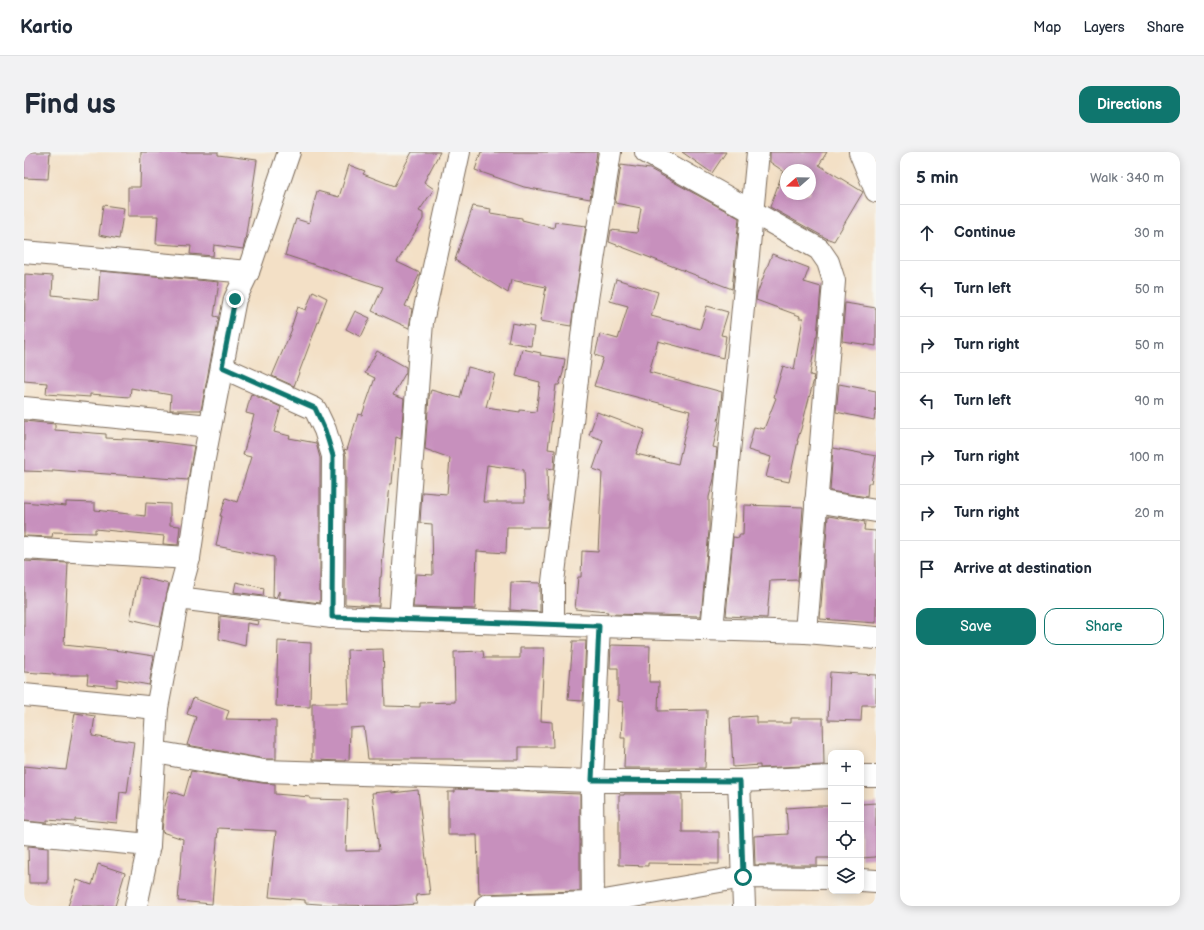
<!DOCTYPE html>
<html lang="en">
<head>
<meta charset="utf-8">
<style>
  :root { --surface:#fff; --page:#f2f2f3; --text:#1f2937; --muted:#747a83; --line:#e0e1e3; --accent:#0f766e }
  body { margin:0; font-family:"Balsamiq Sans",sans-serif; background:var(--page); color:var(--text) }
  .controls { position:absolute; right:12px; bottom:12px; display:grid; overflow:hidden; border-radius:8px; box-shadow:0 2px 10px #0003 }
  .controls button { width:36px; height:36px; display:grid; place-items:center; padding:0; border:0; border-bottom:1px solid var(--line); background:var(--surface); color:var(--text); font:20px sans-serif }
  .compass { position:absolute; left:756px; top:12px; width:36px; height:36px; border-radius:50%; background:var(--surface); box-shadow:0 2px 10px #0003; rotate:250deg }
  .stop { position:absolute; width:12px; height:12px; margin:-9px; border:3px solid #0f766e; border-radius:50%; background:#fff }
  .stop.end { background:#0f766e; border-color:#fff; box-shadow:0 1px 4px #0008 }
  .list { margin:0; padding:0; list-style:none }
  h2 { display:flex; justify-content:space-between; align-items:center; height:52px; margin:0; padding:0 16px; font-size:17px }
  h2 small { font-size:13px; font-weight:400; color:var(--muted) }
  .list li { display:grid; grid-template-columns:26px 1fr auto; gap:12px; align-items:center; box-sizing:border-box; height:56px; padding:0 16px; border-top:1px solid var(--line) }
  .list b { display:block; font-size:15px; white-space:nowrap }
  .list em { font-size:13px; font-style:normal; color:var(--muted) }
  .actions { display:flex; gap:8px; padding:12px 16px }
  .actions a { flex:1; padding:9px 0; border:1px solid var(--accent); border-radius:12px; text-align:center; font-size:14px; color:var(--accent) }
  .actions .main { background:var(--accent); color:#fff }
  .icon { flex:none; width:22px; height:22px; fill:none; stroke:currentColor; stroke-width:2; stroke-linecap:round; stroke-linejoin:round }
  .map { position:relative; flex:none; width:852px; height:754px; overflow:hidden; border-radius:12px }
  header { display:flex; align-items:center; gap:24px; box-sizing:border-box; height:56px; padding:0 20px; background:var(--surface); border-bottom:1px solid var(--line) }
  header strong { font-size:19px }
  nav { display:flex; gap:22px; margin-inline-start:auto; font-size:14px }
  .intro { display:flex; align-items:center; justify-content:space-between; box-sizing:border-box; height:96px; padding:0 24px }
  h1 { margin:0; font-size:28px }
  .button { padding:10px 18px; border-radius:12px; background:var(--accent); color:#fff; font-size:14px; font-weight:700 }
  main { display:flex; gap:24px; padding:0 24px }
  aside { flex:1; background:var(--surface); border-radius:12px; box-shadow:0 2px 10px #0003 }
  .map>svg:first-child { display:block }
  .building { fill:#c790bd; fill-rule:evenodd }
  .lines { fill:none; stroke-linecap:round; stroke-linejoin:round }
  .street-casing { stroke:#7b6a59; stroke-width:24 }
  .street { stroke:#fff; stroke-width:22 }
  .route { stroke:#0f766e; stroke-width:5 }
</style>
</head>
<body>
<header>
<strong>Kartio</strong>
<nav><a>Map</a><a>Layers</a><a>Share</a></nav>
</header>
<div class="intro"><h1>Find us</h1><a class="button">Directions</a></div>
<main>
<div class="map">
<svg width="852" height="754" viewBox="0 0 852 754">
  <rect width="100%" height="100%" fill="#f6f6f2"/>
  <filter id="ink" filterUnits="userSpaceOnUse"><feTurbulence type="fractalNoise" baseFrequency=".025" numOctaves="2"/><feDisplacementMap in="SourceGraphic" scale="8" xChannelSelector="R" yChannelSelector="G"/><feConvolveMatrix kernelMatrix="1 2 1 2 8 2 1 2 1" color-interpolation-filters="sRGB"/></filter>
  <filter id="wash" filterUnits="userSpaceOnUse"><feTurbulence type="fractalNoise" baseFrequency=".012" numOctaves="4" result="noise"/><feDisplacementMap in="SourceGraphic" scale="16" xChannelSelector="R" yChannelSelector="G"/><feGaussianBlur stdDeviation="0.9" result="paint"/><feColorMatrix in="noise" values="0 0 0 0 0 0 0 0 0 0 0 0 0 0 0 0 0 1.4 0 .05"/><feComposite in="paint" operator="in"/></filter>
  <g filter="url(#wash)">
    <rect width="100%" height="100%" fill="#f3e0c6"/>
    <g id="blocks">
      <g class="building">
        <polygon points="0,0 26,0 24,27 0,26"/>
        <polygon points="117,0 194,0 194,3 233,8 221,89 219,97 190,93 189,104 166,102 167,94 132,92 134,64 104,64 104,35 116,35"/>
        <polygon points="388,0 416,0 400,30 410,37 395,59 399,61 399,67 373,110 396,121 381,154 388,157 385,176 348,159 359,135 261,103 272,67 285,71 293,39 315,45 325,13 341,19 339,22 370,34"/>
        <polygon points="457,0 573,0 566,47 500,35 451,18"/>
        <polygon points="658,0 702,0 688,21"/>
        <path d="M746,0h57l-8,13 44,27 -29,49 -8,-3 -56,-31 13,-36 -13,-9zM762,18h24v24h-24z"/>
        <polygon points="597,13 626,17 715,66 708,137 585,90 587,78 613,81 617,56 591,51"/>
        <polygon points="79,53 100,56 95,87 75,83"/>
        <polygon points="449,54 467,57 466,61 498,66 498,68 530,76 531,70 562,74 547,174 516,169 522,135 487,128 484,141 431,108"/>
        <polygon points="748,102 785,116 780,130 797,135 793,185 792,185 786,223 790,224 789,227 790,227 777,277 773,289 774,289 765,330 742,325 747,305 724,298 730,275 740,277 752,246 750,245 759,214 770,218 779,166 775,166 776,164 732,148 733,142"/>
        <polygon points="76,119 195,130 190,164 195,165 177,258 146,258 147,243 107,236 106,245 66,242 66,245 22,242 23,231 0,229 1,122 29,124 28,143 74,148"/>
        <polygon points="592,127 634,140 627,164 676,177 683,154 704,160 697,183 702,184 699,206 634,189 625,220 698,240 696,259 694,269 695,270 689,295 693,296 690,327 685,345 685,379 677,464 583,462 584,460 551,457 554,425 557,425 558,399 574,400 578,320 569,317 579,288 565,283 573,260 621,278 612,302 654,312 666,259 570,234 579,206 571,203 576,182 594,187 604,154 586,149"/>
        <polygon points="289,139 303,146 270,234 248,224 268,177 267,176 274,155 282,158"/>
        <polygon points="821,151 852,156 852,194 818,189"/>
        <polygon points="331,159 346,166 337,185 322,177"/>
        <polygon points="488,171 510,175 507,194 484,190"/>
        <path d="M498,197l19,4 -1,2 25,4 -2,14 -4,12h-3l-8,64 7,1 -1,19 -7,-1 1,33h2v2l-3,24h-40l-1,26 -29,-2 -2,58 -62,-2 3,-33 17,1 -1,-51 -12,-1 2,-31 25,2 3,-36 -25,-9 4,-52 2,-7 29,8 8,-31 27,7 -9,33 34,5v-2l16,2 4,-30 -24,-6zM463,313l37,5 1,32h-42z"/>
        <polygon points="353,199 382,215 382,220 369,243 380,247 377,287 372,285 368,332 366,332 357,425 356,425 355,454 321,452 322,304 320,297 323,298 334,262 338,263 351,226 341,221"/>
        <polygon points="815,232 852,239 852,256 850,268 812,260"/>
        <polygon points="227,242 257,255 250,280 266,284 265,286 292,291 296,306 296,451 255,446 255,439 252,446 249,445 250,405 192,394 198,364 196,364 202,346 213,350 227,305 219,303 230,263 222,261"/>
        <polygon points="0,269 31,272 31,278 82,282 82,286 123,288 170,294 164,328 29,318 29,320 0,319"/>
        <polygon points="809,296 852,304 847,331 844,331 843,345 806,339"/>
        <polygon points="0,350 42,354 42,350 71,351 71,358 121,364 122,351 146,352 146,373 156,374 154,393 139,392 140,384 71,377 71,381 29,380 28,385 0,384"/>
        <polygon points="720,353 779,355 774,428 746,429 743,466 702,464 709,385 715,386 715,383 719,383"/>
        <polygon points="804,364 841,370 840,378 852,379 852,471 796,467"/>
        <polygon points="0,409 44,411 40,493 97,499 130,504 125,533 93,527 93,535 63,532 64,523 29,523 29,522 0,520"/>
        <polygon points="115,425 145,432 136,474 106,467"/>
        <polygon points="212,430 240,436 239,444 210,440"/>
        <polygon points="487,430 516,431 516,460 486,458"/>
        <polygon points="196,464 235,469 234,473 223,471 221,494 195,487"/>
        <polygon points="254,489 287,491 286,555 252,554"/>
        <polygon points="549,489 562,489 559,549 544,548"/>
        <polygon points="587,493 626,494 625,530 635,530 634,559 683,558 681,616 600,616 601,586 597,586 599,550 594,549 594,516 586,516"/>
        <polygon points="496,496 520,496 517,569 528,570 529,595 495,595 495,608 430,608 430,607 344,607 340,575 326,576 325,608 321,608 321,609 288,608 288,551 325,551 323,498 359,497 361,554 396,555 396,551 431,550 430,500 459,499 460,506 496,506"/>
        <polygon points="806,520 852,523 852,553 838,553 837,569 804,568"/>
        <polygon points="169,546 205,559 202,567 252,568 252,607 241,607 163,593 172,565 163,562"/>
        <polygon points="51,561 71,564 68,584 110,590 103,641 96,640 93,671 51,667 51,670 23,668 23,671 0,669 0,614 42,618"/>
        <polygon points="732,564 732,571 767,571 767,566 799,566 800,613 736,616 736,613 709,615 706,566"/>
        <polygon points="167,619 238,631 251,632 251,642 286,645 286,647 324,648 322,699 355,698 348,641 368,639 368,641 394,638 406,742 392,743 393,752 365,754 308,753 281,751 281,748 245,745 252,679 194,676 188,752 154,749 159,687 138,680 140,658 145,639 160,644"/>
        <polygon points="431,637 556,642 556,739 455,742 453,683 424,683 424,640 431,640"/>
        <polygon points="600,642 658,642 658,680 695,680 695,712 624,711 624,714 595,713 595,643 600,643"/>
        <polygon points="852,651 852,705 837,706 837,652"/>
        <polygon points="793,654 807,654 807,706 793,706 793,713 731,713 730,684 764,682 762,656"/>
        <polygon points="4,694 24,696 24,731 5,731"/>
        <polygon points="74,712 101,721 91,754 44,754 53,728 68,733"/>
      </g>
    </g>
  </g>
  <g filter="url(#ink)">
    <use href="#blocks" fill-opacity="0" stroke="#7b6a59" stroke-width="1"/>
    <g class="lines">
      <defs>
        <g id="street">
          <polyline points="622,0 795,97 804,110 810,129 782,480"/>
          <polyline points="836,0 852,39"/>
          <polyline points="0,100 224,120"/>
          <polyline points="198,215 291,257 301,278 309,304 308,465"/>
          <polyline points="0,256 186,274"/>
          <polyline points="792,349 852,359"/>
          <polyline points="0,396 165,406"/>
          <polyline points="154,446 308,465 575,474 568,629 569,754"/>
          <polyline points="376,468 398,170 435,0"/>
          <polyline points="529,472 529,430 561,160 586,0"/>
          <polyline points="575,474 782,480 852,486"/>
          <polyline points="688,477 734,0"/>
          <polyline points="0,543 133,556"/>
          <polyline points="131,600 240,619 568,629 715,629 807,625"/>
          <polyline points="837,624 852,624"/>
          <polyline points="715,629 720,754"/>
          <polyline points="0,681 125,693"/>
          <polyline points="837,728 852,729"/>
          <polyline points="112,754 125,693 133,556 154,446 165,406 178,317 211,147 224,120 265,0"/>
          <polyline points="462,754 569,751 719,725 807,726"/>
        </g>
      </defs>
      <use href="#street" class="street-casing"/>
      <use href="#street" class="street"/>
    </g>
  </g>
  <g class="lines" filter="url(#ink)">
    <polyline class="route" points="211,147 198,215 291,256 301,278 309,304 308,465 575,474 568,628 716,629 719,725"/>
  </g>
</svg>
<div class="controls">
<button>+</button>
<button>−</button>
<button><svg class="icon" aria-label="locate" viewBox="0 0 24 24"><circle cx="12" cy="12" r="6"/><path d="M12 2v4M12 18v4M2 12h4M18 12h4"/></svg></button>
<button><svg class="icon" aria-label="layers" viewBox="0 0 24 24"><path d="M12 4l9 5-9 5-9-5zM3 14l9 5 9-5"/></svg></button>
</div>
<svg class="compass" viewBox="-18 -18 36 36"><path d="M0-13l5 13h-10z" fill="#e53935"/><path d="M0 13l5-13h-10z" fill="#747a83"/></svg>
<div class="stop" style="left:719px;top:725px"></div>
<div class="stop end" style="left:211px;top:147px"></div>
</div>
<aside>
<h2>5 min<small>Walk · 340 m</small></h2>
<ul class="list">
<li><svg class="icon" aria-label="ahead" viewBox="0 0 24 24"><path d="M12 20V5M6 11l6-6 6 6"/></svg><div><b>Continue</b></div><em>30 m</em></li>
<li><svg class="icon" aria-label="left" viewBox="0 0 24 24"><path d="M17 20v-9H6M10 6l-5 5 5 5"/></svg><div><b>Turn left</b></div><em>50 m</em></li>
<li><svg class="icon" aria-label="right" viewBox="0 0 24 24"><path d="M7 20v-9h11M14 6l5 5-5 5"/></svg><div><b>Turn right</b></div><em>50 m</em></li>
<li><svg class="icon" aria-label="left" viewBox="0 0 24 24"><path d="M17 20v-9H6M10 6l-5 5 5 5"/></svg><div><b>Turn left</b></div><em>90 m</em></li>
<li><svg class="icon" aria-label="right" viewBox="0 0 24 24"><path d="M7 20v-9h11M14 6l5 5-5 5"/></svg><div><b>Turn right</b></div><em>100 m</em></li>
<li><svg class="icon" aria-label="right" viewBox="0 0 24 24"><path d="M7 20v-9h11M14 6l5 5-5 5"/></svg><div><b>Turn right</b></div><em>20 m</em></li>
<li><svg class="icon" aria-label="arrive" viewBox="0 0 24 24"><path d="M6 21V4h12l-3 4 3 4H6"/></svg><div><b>Arrive at destination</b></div></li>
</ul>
<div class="actions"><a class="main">Save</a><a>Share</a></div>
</aside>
</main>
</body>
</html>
